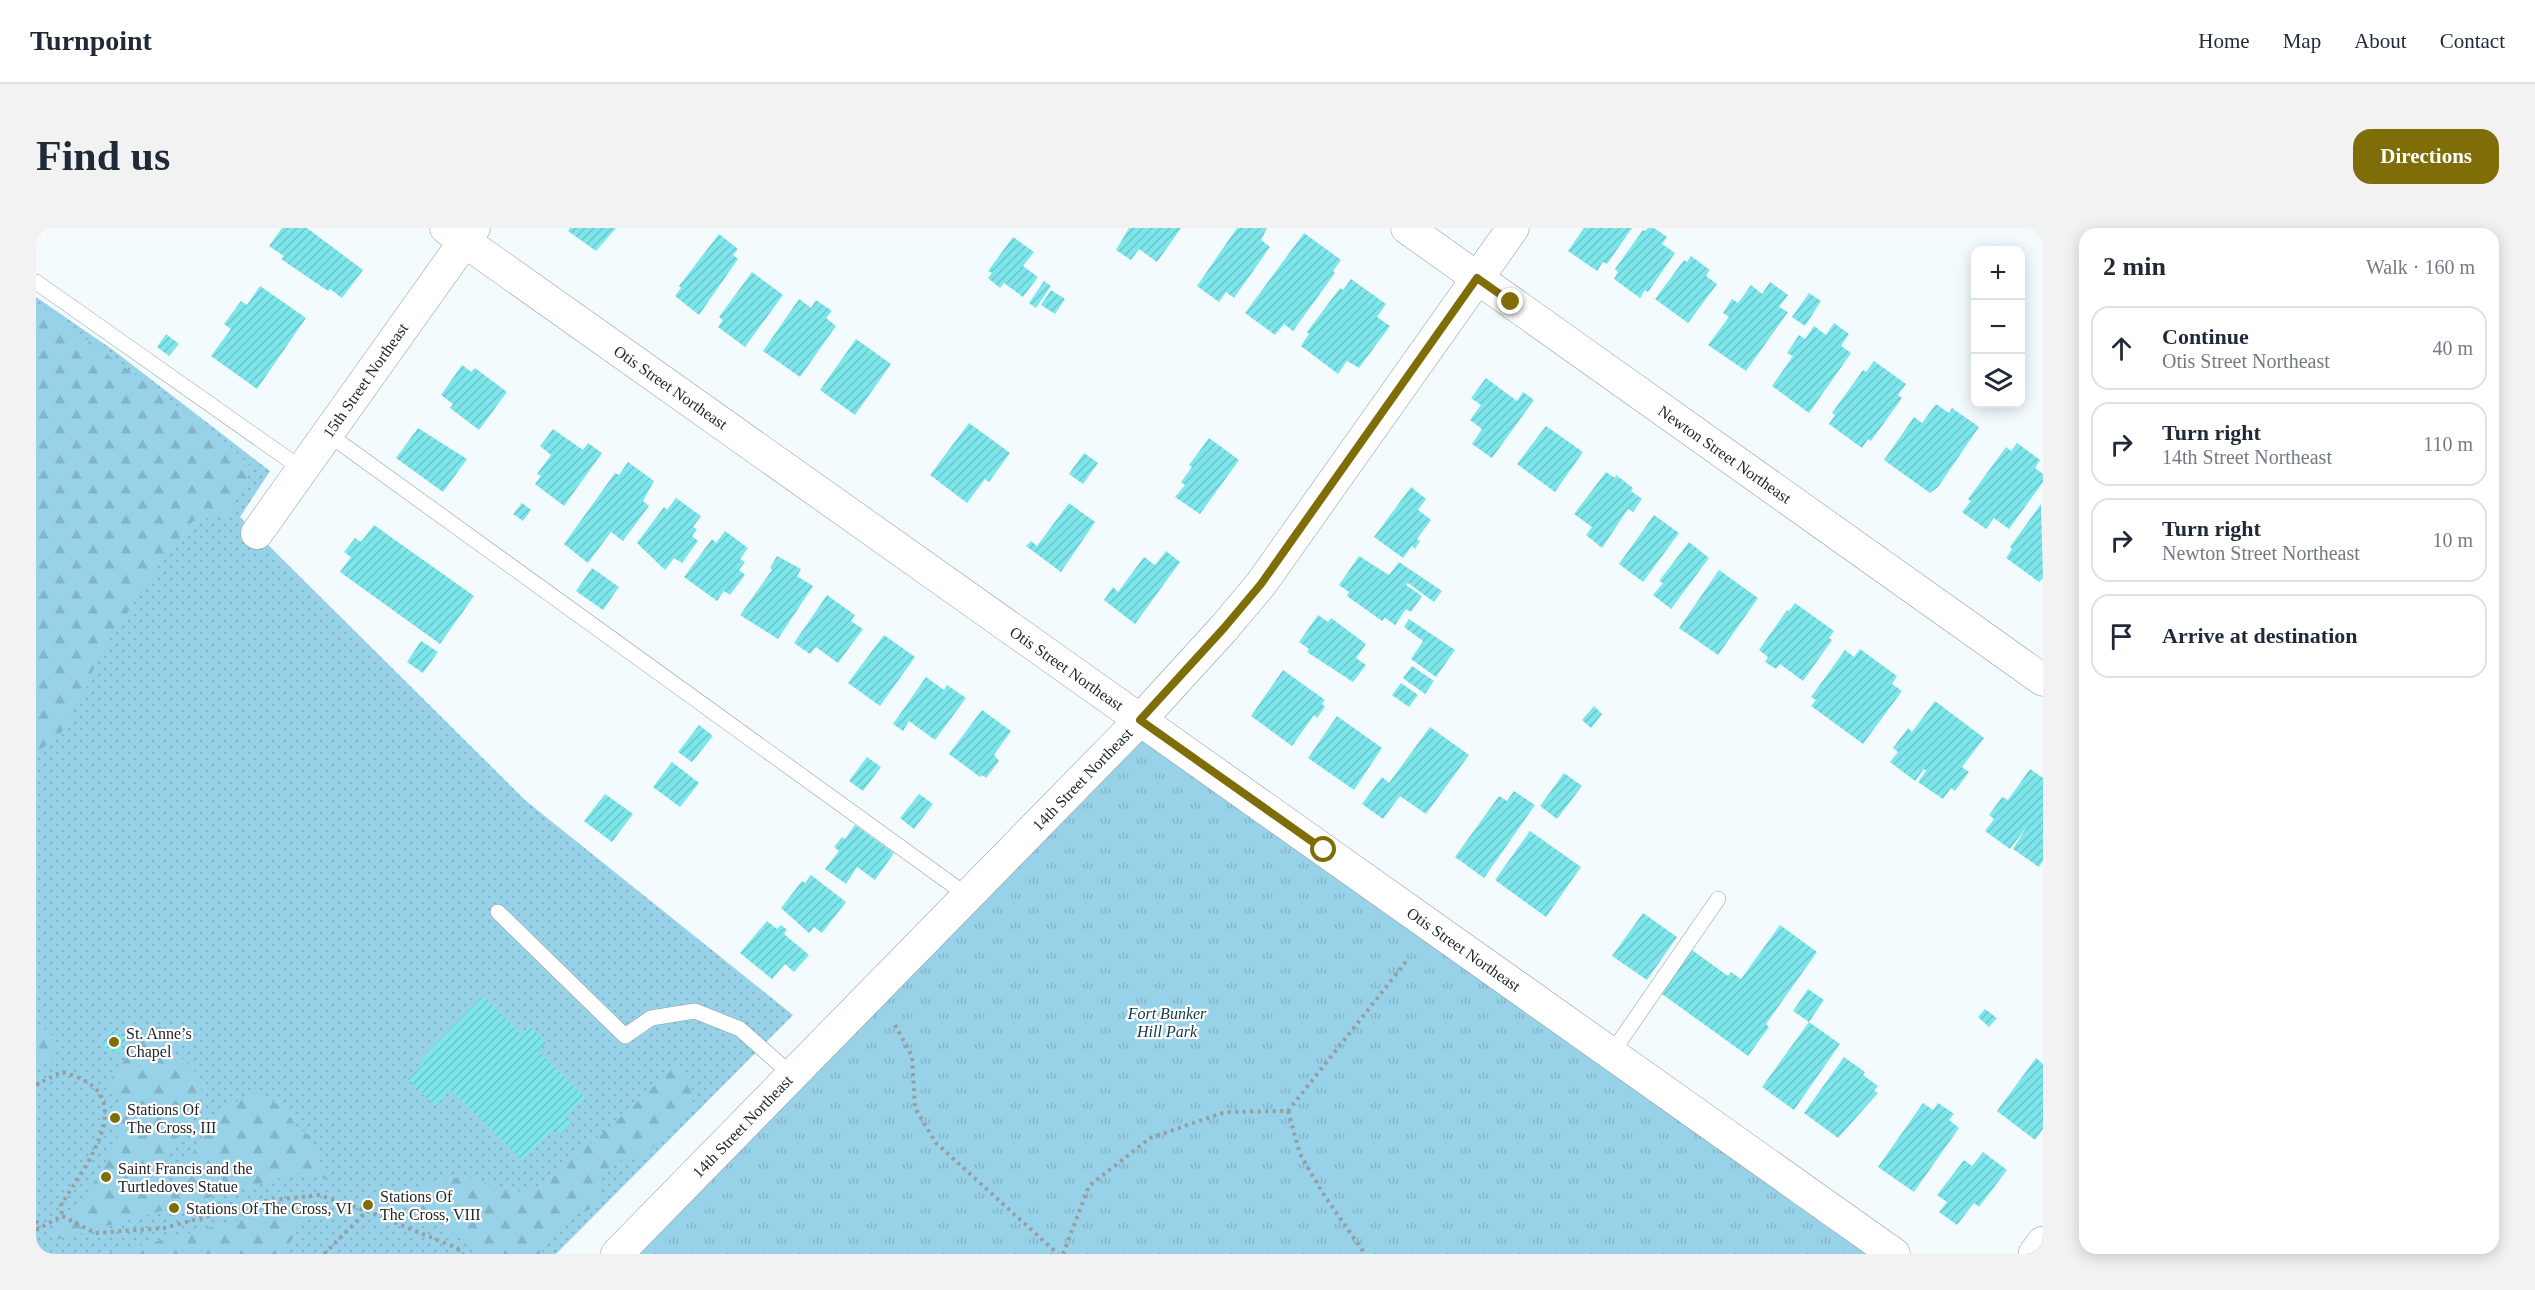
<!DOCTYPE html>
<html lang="en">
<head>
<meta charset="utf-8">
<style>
  :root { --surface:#fff; --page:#f2f2f3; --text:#1f2937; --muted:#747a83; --line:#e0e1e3; --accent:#7f6d08 }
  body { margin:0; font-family:Georgia,serif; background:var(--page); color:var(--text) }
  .controls { position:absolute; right:18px; top:18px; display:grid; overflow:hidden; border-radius:12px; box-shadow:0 3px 15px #0003 }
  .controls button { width:54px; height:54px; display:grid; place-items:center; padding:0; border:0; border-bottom:2px solid var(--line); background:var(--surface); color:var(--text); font:30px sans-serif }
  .stop { position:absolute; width:18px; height:18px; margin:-14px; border:4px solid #7f6d08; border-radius:50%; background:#fff }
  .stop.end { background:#7f6d08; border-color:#fff; box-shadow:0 2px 6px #0008 }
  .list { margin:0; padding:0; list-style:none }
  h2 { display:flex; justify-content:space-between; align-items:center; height:78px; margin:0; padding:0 24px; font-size:26px }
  h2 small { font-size:20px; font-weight:400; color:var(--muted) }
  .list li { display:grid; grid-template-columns:39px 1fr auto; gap:18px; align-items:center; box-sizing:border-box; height:84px; margin:0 12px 12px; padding:0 12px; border:2px solid var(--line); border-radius:18px }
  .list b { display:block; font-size:22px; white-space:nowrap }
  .list p { margin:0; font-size:20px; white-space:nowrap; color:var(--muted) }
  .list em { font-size:20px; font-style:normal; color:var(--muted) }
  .icon { flex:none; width:33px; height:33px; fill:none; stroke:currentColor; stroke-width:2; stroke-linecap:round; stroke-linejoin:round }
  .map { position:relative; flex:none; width:2007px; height:1026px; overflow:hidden; border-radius:18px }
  header { display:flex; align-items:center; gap:36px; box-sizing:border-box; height:84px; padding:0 30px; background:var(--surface); border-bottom:2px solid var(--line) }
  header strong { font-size:28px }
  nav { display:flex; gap:33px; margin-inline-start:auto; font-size:21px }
  .intro { display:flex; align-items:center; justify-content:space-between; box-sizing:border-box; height:144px; padding:0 36px }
  h1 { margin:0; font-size:42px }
  .button { padding:15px 27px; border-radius:18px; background:var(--accent); color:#fff; font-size:21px; font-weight:700 }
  main { display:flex; gap:36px; padding:0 36px }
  aside { flex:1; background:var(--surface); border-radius:18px; box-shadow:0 3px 15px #0003 }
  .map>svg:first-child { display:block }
  .grass { fill:url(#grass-dots) }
  .forest { fill:url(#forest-firs) }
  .park { fill:url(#park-tufts) }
  .building { fill:url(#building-hatch) }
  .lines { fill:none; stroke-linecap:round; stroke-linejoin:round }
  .service-casing { stroke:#919b9f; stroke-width:16 }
  .minor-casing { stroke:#919b9f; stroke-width:33 }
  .tertiary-casing { stroke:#919b9f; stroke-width:34 }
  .path { stroke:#979d9f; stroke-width:4; stroke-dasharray:3 4.5; stroke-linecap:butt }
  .service { stroke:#fff; stroke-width:15 }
  .minor { stroke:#fff; stroke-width:32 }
  .tertiary { stroke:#fff; stroke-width:33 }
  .route { stroke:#7f6d08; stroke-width:8 }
  .poi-dot { fill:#7f6d08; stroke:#fff; stroke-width:2 }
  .labels { text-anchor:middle; stroke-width:4.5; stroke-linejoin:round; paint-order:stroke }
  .street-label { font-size:16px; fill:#232728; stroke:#fff }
  .park-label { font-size:16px; font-style:italic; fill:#0e3846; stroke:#fff }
  .poi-label { font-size:16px; fill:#232728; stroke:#fff; text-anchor:start }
</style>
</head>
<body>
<header>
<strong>Turnpoint</strong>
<nav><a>Home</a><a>Map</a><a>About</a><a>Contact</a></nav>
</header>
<div class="intro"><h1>Find us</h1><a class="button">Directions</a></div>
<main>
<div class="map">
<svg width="2007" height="1026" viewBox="0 0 2007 1026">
  <defs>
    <pattern id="grass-dots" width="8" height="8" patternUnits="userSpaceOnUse" patternTransform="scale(1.5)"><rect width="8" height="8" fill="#98d2e9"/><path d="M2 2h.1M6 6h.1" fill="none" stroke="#83b4c8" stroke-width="1.8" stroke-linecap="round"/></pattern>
    <pattern id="forest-firs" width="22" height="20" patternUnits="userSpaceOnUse" patternTransform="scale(1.5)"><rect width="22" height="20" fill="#98d2e9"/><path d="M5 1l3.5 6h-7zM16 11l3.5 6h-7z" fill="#83b4c8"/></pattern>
    <pattern id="park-tufts" width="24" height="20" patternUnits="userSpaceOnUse" patternTransform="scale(1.5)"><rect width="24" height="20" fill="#98d2e9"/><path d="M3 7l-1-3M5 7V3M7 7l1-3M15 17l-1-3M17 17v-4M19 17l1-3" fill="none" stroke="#83b4c8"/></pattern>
    <pattern id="building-hatch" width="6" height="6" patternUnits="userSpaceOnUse" patternTransform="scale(1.5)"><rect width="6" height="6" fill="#7ce6eb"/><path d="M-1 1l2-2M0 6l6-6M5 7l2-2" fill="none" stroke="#6bc5ca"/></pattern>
  </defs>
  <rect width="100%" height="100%" fill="#f3fbfe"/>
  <polygon class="grass" points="0,69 77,122 234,243 204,289 490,573 757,787 520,1026 0,1026"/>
  <g class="forest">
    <polygon points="0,74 186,211 214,238 210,255 192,286 157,293 129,328 59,434 54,453 24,507 0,525"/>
    <path d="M116,795l11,5 3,8 -5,11 26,14 17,22 -20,42 -28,45 -3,9 2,9 8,1 8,-6 51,-71 27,-19 14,1 22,16 10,15 15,11 9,23 12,16 -5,4 -27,-6 -247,68v-4c25,-33 81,-92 67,-137 -1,-5 -6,-11 -9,-16l2,-7z"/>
    <path d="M0,796c11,4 29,21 17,34 -4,4 -12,7 -17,10z"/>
    <path d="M642,835l7,9 8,27c-6,16 -13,21 -25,31 -10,9 -13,20 -26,26 -8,4 -19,3 -27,7 -21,12 -11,28 -19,40 -6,9 -18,10 -28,15 -13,7 -22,23 -28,36h-60l-52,-40 -44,-17 13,-6 52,-13 17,-1 46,15 24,-2 93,-80z"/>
    <polygon points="259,978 265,987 263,999 248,1026 71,1026"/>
  </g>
  <polygon class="park" points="1104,492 1857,1026 581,1026"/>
  <g class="building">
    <polygon points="246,0 271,0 327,42 306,70 294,61 292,63 245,31 248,28 233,18"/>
    <polygon points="534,0 580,0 560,23 532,3"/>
    <polygon points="1093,0 1145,0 1121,34 1103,21 1095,32 1080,22"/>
    <polygon points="1201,0 1231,0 1225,12 1234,19 1198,70 1190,64 1183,74 1161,58"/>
    <polygon points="1548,0 1596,0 1571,36 1567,34 1561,43 1532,23"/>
    <polygon points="1612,0 1618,0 1631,9 1626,16 1639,25 1612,64 1609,62 1604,70 1578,51 1582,44 1579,41 1607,2 1609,3"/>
    <polygon points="1268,5 1305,32 1297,43 1299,45 1257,103 1248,96 1239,107 1209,85"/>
    <polygon points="683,6 702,21 697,27 702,31 663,87 639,68 645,60 643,58"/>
    <polygon points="977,9 998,24 987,38 1002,49 987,69 968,55 964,60 952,50 956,45 952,43"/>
    <polygon points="1655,28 1674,42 1670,48 1681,56 1652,95 1619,71 1648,32 1651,34"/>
    <polygon points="716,44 747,67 709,119 682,99 687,92 683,89"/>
    <polygon points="1315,51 1350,76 1341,89 1354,98 1323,140 1311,133 1302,146 1265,118 1273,106 1271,104 1304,60 1307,62"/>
    <polygon points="1008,53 1015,58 1000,80 993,75"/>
    <polygon points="1734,54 1752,67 1743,79 1752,84 1710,143 1672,117 1693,89 1687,85 1696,71 1702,75 1715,57 1726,66"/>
    <polygon points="224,58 270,90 221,161 175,128 195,101 188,96 205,73 211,77"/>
    <polygon points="1015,62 1029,71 1019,86 1005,77"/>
    <polygon points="1773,65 1785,73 1769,98 1756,89"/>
    <polygon points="763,71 775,80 780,72 796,83 790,90 800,98 764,149 727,123"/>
    <polygon points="1798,95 1813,106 1805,118 1815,125 1773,185 1736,158 1757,128 1751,125 1763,107 1769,111 1778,98 1790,107"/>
    <polygon points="130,106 143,116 133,128 121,119"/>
    <polygon points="820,111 855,136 819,187 784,162"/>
    <polygon points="1838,133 1870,156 1862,167 1866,170 1835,213 1832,211 1826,220 1793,196 1799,187 1796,185 1827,142 1830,144"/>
    <polygon points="426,137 435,144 439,140 471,164 443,202 414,180 417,176 405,167"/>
    <polygon points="1450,150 1481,173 1487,164 1498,172 1456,230 1436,216 1446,201 1434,192 1445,177 1435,170"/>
    <polygon points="1900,176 1913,185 1916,180 1943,199 1902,259 1894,265 1848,232 1878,189 1886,195"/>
    <polygon points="933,195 974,225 953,254 949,251 931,275 894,247"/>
    <polygon points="1510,198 1547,224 1519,264 1481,236"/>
    <polygon points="382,200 431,231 407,264 360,230"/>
    <polygon points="517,201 547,222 552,215 566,225 528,278 499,256 505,248 501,246 515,227 504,218"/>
    <polygon points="1173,210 1203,232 1164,286 1139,269 1149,257 1145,254 1156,239 1153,237"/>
    <polygon points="1981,215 2004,232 1999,240 2007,246 2007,254 1973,301 1958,290 1950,301 1926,284 1935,273 1932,271 1970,219 1975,223"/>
    <polygon points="1048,225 1062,235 1047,256 1033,246"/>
    <polygon points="592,234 618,253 607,273 613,278 587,313 575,304 552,335 528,316 579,245 583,247"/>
    <polygon points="1570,244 1579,250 1580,247 1597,260 1595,263 1606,271 1597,284 1592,281 1566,320 1550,307 1556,299 1538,286"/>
    <polygon points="1375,259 1390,271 1382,282 1395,292 1381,311 1384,313 1379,321 1376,318 1367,330 1338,309"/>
    <polygon points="640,270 665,288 657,299 661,301 656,308 662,313 646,335 638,330 629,342 601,315 628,279 631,282"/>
    <polygon points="486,275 495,282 487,293 477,286"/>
    <polygon points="1033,275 1059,294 1025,344 990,318 995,313 1001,318"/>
    <polygon points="2005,276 2007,350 2003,354 1970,330 1976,321 1974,319"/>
    <polygon points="1618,287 1643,305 1607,354 1583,336"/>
    <polygon points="338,297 438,368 404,416 304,344 315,329 308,324 319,310 325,314"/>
    <polygon points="689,303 712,320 704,331 709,334 703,342 709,347 694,367 688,363 681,373 648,349 676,311 680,315"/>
    <polygon points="1653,314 1673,330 1635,381 1617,367 1627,355 1623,353"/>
    <polygon points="1130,323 1144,334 1099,396 1068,372 1077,359 1082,364 1108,329 1119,337"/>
    <polygon points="741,328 765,341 761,348 777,358 742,411 704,387 736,342 734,340"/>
    <polygon points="1323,328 1353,347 1363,334 1406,363 1398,374 1372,355 1370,357 1386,368 1375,384 1370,381 1359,397 1349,390 1346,393 1311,368 1313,364 1303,357"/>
    <polygon points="556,340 583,359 567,382 540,363"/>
    <polygon points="1683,342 1722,370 1682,427 1643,400"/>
    <polygon points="791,367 819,387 815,393 827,401 802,435 780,419 774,426 758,415"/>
    <polygon points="1759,375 1798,403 1793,410 1796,412 1767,453 1744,436 1740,441 1729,434 1732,429 1723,422 1751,382 1753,383"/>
    <polygon points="1282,387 1292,394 1295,390 1330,416 1320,430 1330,437 1317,454 1271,424 1273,421 1263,414"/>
    <polygon points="1373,391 1419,422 1400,449 1375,431 1387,413 1368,399"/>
    <polygon points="848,407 879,429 844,478 812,455"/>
    <polygon points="385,413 402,424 387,445 371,434"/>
    <polygon points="1824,421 1861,448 1856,456 1866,463 1827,516 1775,478 1780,472 1775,469 1809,422 1818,429"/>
    <polygon points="1376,438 1398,453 1389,466 1367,450"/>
    <polygon points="1247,442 1289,472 1286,476 1289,479 1281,490 1278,487 1256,518 1215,488"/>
    <polygon points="890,449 908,462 911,457 930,470 899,512 873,493 867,503 857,496"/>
    <polygon points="1365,455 1382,467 1373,479 1356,467"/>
    <polygon points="1899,473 1948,510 1926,539 1933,544 1919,563 1915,560 1907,571 1882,554 1890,543 1888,541 1879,553 1854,534 1862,524 1857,520 1872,500 1876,504"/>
    <polygon points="1558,478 1566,486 1555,500 1546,492"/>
    <polygon points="946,482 975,503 958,527 963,533 950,550 946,547 944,549 913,526"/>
    <polygon points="1301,488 1346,520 1318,562 1272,530"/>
    <polygon points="663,497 677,508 656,534 642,524"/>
    <polygon points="1394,499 1433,527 1390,586 1364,568 1347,591 1326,576 1346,549 1353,555"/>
    <polygon points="831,529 845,539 827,563 813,553"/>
    <polygon points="636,534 663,555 644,579 617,559"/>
    <polygon points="1994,541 2007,550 2007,633 2003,639 1977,621 1992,597 1974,621 1949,603 1958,591 1953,587 1966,569 1972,572"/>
    <polygon points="1528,545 1546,558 1521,591 1504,578"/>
    <polygon points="1478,563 1499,577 1448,650 1419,629 1463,568 1471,573"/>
    <polygon points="569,566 597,586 576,614 548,593"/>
    <polygon points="883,566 897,576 878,601 864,590"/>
    <polygon points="819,597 858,625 839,652 821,639 810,656 789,641 803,623 798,619 806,609 809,611"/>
    <polygon points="1494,603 1545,639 1510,689 1459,652"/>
    <polygon points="775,647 810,674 786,705 778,699 773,705 745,680 766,653 769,655"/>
    <polygon points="1607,685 1641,709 1611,752 1576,728"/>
    <polygon points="731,693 741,701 745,697 751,702 748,706 773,727 758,744 749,736 736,751 704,725"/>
    <polygon points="1744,697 1781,724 1730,796 1733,799 1712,828 1626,766 1656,722 1692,748 1695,744 1705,751"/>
    <polygon points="1772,761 1788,772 1773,794 1757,783"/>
    <polygon points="447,768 485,806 494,798 510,815 502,823 549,869 529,889 535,895 524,907 518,901 486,932 415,862 399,878 372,851 388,836 384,832"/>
    <polygon points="1949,781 1961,790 1953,799 1942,789"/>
    <polygon points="1773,794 1804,816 1758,882 1726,859"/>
    <polygon points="76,802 91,811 81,826 66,817"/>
    <polygon points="1808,829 1829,844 1827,847 1842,858 1838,862 1842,865 1802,910 1768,885"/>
    <polygon points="2000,830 2007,836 2007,901 1999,912 1961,883"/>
    <polygon points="1887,875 1897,882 1902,875 1918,886 1913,892 1923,900 1878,964 1842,939"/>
    <polygon points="1947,924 1971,942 1943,979 1938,975 1921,997 1903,984 1911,974 1901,967 1928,932 1936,938"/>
  </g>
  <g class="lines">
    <defs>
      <g id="service">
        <polyline points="0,54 266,241"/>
        <polyline points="292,206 932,668"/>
        <polyline points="462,684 589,808 615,790 659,783 704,801 756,847"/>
        <polyline points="1575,826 1682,671"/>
      </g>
      <g id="minor">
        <polyline points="410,0 1858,1026"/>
        <polyline points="1371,0 2007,452"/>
        <polyline points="221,305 438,0"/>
        <polyline points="581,1026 1104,492 1188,400 1225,356 1477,0"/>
      </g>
      <polyline id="tertiary" points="1999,1026 2007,1015"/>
    </defs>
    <use href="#service" class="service-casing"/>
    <use href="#minor" class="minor-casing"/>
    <use href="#tertiary" class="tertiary-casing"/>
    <g class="path">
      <polyline points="859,797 876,828 879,880 900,915 1022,1026"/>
      <path d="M0,857l25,-13c83,19 28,88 0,133l1,11"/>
      <polyline points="1252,883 1264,926 1286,964 1329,1026"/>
      <polyline points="0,993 5,999"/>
      <polyline points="0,1002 26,988 59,1005 128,1000 229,973 283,967 331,983 421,1020 427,1026"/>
      <polyline points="288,1026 331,983"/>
      <polyline points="1027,1026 1053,958 1114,910 1189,884 1252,883 1373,730"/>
    </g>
    <use href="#service" class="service"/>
    <use href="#minor" class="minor"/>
    <use href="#tertiary" class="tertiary"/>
  </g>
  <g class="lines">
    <polyline class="route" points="1288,622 1104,492 1188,400 1225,356 1441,50 1475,74"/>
  </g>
  <g class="poi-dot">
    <circle cx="78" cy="814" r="6"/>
    <circle cx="79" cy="890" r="6"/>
    <circle cx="70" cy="949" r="6"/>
    <circle cx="332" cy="977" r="6"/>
    <circle cx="138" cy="980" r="6"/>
  </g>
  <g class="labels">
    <g class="street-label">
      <text transform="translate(329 152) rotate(-55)" y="6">15th Street Northeast</text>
      <text transform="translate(635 159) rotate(35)" y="6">Otis Street Northeast</text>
      <text transform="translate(1689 226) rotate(35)" y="6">Newton Street Northeast</text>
      <text transform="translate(1031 440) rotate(35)" y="6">Otis Street Northeast</text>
      <text transform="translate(1046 551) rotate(-46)" y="6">14th Street Northeast</text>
      <text transform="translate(1428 721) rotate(35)" y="6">Otis Street Northeast</text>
      <text transform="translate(706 898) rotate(-46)" y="6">14th Street Northeast</text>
    </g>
    <g class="park-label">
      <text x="1131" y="791">Fort Bunker<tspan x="1131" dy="18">Hill Park</tspan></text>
    </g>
    <g class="poi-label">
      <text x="90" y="811">St. Anne’s<tspan x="90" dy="18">Chapel</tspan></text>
      <text x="91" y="887">Stations Of<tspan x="91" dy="18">The Cross, III</tspan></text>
      <text x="82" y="946">Saint Francis and the<tspan x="82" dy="18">Turtledoves Statue</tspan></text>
      <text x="344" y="974">Stations Of<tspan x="344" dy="18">The Cross, VIII</tspan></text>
      <text x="150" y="986">Stations Of The Cross, VI</text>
    </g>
  </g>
</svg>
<div class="controls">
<button>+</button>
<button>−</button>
<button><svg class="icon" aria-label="layers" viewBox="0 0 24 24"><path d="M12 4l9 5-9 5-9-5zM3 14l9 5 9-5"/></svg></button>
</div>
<div class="stop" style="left:1288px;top:622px"></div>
<div class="stop end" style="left:1475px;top:74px"></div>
</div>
<aside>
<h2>2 min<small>Walk · 160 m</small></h2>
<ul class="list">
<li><svg class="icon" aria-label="ahead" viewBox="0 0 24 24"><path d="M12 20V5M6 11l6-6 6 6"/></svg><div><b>Continue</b><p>Otis Street Northeast</p></div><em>40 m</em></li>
<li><svg class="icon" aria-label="right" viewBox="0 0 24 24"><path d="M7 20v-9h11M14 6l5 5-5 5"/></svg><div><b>Turn right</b><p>14th Street Northeast</p></div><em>110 m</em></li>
<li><svg class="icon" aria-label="right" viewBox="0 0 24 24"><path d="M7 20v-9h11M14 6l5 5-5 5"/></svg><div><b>Turn right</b><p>Newton Street Northeast</p></div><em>10 m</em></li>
<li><svg class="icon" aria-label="arrive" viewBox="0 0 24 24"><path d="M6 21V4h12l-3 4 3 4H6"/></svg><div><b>Arrive at destination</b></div></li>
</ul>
</aside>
</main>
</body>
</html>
